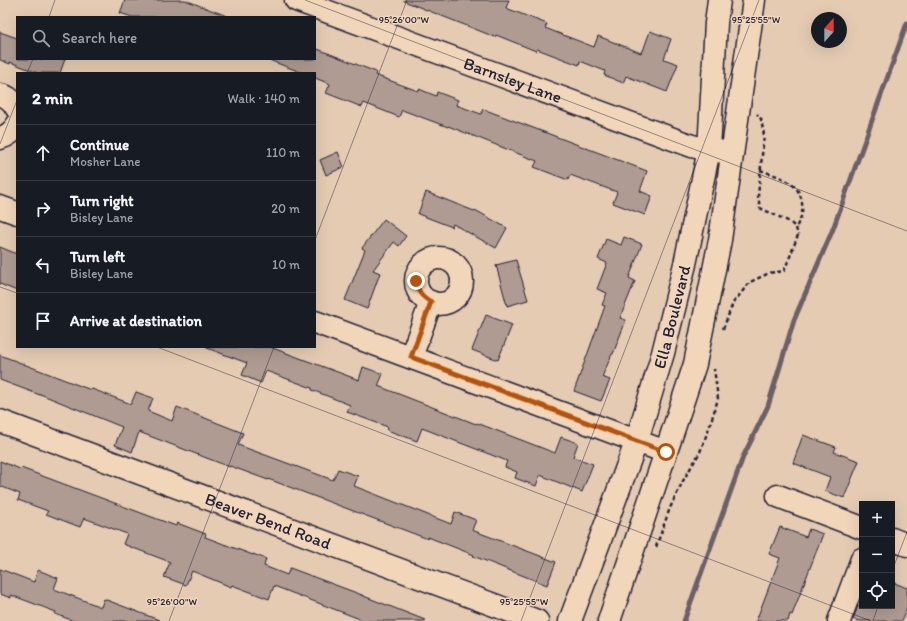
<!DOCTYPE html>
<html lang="en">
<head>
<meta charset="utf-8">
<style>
  :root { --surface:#171b24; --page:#242831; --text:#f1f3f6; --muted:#9ea1a6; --line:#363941 }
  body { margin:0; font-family:Itim,sans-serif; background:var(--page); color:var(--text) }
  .controls { position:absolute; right:12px; bottom:12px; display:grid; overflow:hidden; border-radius:0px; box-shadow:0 4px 16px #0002 }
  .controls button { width:36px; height:36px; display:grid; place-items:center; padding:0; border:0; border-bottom:1px solid var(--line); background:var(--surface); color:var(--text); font:20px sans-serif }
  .compass { position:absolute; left:811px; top:12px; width:36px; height:36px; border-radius:50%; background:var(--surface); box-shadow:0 4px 16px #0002; rotate:21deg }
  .stop { position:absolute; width:12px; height:12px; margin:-9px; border:3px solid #b45309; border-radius:50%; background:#fff }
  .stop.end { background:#b45309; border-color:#fff; box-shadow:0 1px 4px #0008 }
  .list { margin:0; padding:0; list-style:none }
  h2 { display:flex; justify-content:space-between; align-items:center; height:52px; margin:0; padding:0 16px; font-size:17px }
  h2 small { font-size:13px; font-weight:400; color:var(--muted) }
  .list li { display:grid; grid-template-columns:26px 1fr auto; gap:12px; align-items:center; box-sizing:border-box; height:56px; padding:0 16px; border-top:1px solid var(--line) }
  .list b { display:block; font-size:15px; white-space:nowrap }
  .list p { margin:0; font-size:13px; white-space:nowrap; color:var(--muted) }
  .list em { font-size:13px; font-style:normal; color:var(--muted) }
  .icon { flex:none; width:22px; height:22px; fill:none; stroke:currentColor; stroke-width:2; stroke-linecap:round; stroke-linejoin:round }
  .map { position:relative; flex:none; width:907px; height:621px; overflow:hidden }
  .search { position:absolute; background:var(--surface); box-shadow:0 4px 16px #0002; left:16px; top:16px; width:300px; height:44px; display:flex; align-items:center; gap:10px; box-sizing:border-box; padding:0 14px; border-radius:0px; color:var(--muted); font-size:15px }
  .panel { position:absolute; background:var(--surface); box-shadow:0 4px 16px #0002; left:16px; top:72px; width:300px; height:276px; border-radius:0px }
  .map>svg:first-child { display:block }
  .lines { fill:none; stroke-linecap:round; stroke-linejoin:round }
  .stream { stroke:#6b6067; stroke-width:5 }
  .building { fill:#af9b91; stroke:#22223b }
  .minor-casing { stroke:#22223b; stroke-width:25 }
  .major-casing { stroke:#22223b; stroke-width:25 }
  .path { stroke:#22223b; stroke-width:2.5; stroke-dasharray:4 3; stroke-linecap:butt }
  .minor { stroke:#f2d6b9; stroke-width:22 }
  .major { stroke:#f2d6b9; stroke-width:22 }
  .route { stroke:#b45309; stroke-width:5 }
  .ticks { fill:none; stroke:#22223b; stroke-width:1; stroke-opacity:0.45 }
  .labels { text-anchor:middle; stroke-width:3; stroke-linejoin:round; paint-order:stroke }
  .street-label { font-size:17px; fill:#22223b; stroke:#f2d6b9 }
  .ticks-label { font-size:10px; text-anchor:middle; fill:#22223b; stroke:#f2d6b9; stroke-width:3; stroke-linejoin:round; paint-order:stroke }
</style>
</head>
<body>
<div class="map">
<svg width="907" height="621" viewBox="0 0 907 621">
  <rect width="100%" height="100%" fill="#e5cbb2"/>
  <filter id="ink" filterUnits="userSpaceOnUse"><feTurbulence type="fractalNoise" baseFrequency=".025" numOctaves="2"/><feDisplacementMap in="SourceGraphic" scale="8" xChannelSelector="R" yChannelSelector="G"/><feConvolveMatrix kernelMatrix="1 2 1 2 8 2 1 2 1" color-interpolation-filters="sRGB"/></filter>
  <g filter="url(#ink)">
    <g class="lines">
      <polyline class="stream" points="684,621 743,457 768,406 794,320 833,229 907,23"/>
    </g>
    <g class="building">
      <polygon points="125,0 185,0 227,16 226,17 132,17 120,13"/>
      <polygon points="404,0 509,0 506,8 547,24 545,28 594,47 598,36 641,53 642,50 643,51 650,31 671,39 664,59 678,64 667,92 626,76 623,83 604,75 605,71 580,61 579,65 537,49 536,51 496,35 495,37 404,1"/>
      <polygon points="0,32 17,38 17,59 65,59 60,73 38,73 10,62 10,64 0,60"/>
      <polygon points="315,48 376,72 375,75 418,91 419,89 436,96 437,92 458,100 456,105 481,114 483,109 647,171 640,191 652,196 645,215 613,203 617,192 570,175 568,180 534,167 537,161 448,126 448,127 402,110 399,117 364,103 362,107 326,93 330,84 315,78 315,73 303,73 269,60 269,59 315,59"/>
      <polygon points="338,152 344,167 326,175 320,160"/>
      <polygon points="426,192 474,211 475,210 507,228 496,248 453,224 452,227 418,214"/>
      <polygon points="384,219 406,236 399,246 394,242 373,270 380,273 367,309 345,300 365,250 362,248"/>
      <polygon points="624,237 642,244 629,278 635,281 620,318 626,320 613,354 612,354 602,377 610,380 601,401 574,391 605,306 602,305 607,293 597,289 607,263 598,259 606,239 621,245"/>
      <polygon points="0,247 17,254 17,291 0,284"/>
      <polygon points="516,260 528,300 507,306 496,265"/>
      <polygon points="486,315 512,325 498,360 472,350"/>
      <polygon points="207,347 270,347 359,380 363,367 383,374 378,386 476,424 477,423 555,453 561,437 578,443 573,457 593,464 582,492 540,475 536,486 515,478 517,472 505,467 507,461 422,428 417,441 387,430 388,427 347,412 350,405 312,390 312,388 266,371 261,383 242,375 247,363 207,348"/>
      <polygon points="0,355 91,390 92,389 131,404 136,392 153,398 148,411 172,421 177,407 243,433 238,445 333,480 338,469 358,476 354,486 451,524 455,512 476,520 472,530 556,562 547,585 473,556 474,555 428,537 428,539 268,479 268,480 230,466 230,467 139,432 132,452 115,445 122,427 40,394 40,395 0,380"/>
      <polygon points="803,435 836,447 834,452 859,461 844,498 825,491 830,477 793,463"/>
      <polygon points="0,461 20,469 21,468 176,526 177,523 206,534 205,537 253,555 253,554 266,559 264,566 287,575 290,568 362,595 361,595 425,620 425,621 365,621 274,586 269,599 232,585 231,587 192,571 186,585 164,577 170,562 123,544 127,534 84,518 80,527 46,514 48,511 18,500 20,494 0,486"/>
      <polygon points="780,527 806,537 809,529 823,534 792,615 790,614 788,621 756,621 780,558 769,554"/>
      <polygon points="0,569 34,582 38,570 58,578 54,589 101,607 104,599 159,620 159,621 74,621 55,614 56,612 11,595 11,598 0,594"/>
      <polygon points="892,582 907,588 907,607 902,621 858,621 853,619 858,606 892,606"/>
    </g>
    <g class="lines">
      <defs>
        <g id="minor">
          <path id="s1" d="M296,0l396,146 17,4 23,3"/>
          <path d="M0,95c8,1 14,7 17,14"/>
          <path d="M0,138c8,-2 13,-6 17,-13"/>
          <polyline points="0,207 17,213"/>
          <circle cx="439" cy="281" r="23"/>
          <polyline points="315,322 666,452"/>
          <polyline points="411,357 431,302"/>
          <path id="s2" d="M0,421l537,200"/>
          <polyline points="778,496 862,528"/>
          <polyline points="892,539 907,545"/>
          <polyline points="839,621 862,559"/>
        </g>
        <g id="major">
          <path id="s3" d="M570,621l67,-181 26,-87 22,-89 24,-114 7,-127 3,-23"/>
          <polyline points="609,621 666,452 695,364 720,240 754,0"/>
        </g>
      </defs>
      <use href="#minor" class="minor-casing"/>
      <use href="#major" class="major-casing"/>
      <g class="path">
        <path d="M760,170c23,8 45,13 42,43 -1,5 -4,10 -6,15"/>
        <polyline points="723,329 733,303 750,282 769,273 784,271 789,259 798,235 796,228 790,222 760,208 758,196 764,135 761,119 757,114"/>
        <polyline points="656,547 670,508 684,479 700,452 709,428 718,399 716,383 714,369"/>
      </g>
      <use href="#minor" class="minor"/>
      <use href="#major" class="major"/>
    </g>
  </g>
  <g class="lines" filter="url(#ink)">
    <path class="route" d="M416,281c2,11 5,15 15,21l-20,55 255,95"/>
  </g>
  <path class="ticks" d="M305,0l602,231M49,17l6,-17M27,73l6,-14M0,144l17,-44M315,240l92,-240M0,287l17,6M157,347l714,274M892,571l15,-39M169,621l105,-274M521,621l238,-621M873,621l5,-15"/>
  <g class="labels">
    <g class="street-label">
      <text dy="6" stroke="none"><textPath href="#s1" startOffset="231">Barnsley Lane</textPath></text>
      <text dy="6" stroke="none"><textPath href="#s3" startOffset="321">Ella Boulevard</textPath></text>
      <text dy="6" stroke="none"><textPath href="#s2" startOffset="286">Beaver Bend Road</textPath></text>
    </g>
  </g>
  <g class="ticks-label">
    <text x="404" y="23">95°26'00"W</text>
    <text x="756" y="23">95°25'55"W</text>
    <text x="172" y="605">95°26'00"W</text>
    <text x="524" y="605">95°25'55"W</text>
  </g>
</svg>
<div class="controls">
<button>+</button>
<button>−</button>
<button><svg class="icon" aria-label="locate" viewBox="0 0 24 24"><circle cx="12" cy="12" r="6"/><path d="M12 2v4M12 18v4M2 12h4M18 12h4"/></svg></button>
</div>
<svg class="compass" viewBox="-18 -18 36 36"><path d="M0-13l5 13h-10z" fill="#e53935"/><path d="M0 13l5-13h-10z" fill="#9ea1a6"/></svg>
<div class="stop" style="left:666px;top:452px"></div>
<div class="stop end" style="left:416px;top:281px"></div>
<div class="search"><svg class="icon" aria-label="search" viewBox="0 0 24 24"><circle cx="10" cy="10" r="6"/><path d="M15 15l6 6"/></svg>Search here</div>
<section class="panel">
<h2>2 min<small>Walk · 140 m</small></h2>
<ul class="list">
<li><svg class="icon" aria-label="ahead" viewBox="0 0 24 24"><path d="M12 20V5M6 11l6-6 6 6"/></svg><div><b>Continue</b><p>Mosher Lane</p></div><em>110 m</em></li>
<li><svg class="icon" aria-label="right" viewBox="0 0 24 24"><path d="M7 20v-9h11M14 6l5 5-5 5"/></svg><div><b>Turn right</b><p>Bisley Lane</p></div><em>20 m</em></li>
<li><svg class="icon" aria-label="left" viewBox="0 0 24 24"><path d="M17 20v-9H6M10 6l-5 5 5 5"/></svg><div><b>Turn left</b><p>Bisley Lane</p></div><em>10 m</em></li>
<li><svg class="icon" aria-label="arrive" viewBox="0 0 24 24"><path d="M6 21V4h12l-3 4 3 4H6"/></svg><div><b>Arrive at destination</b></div></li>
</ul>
</section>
</div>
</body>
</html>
